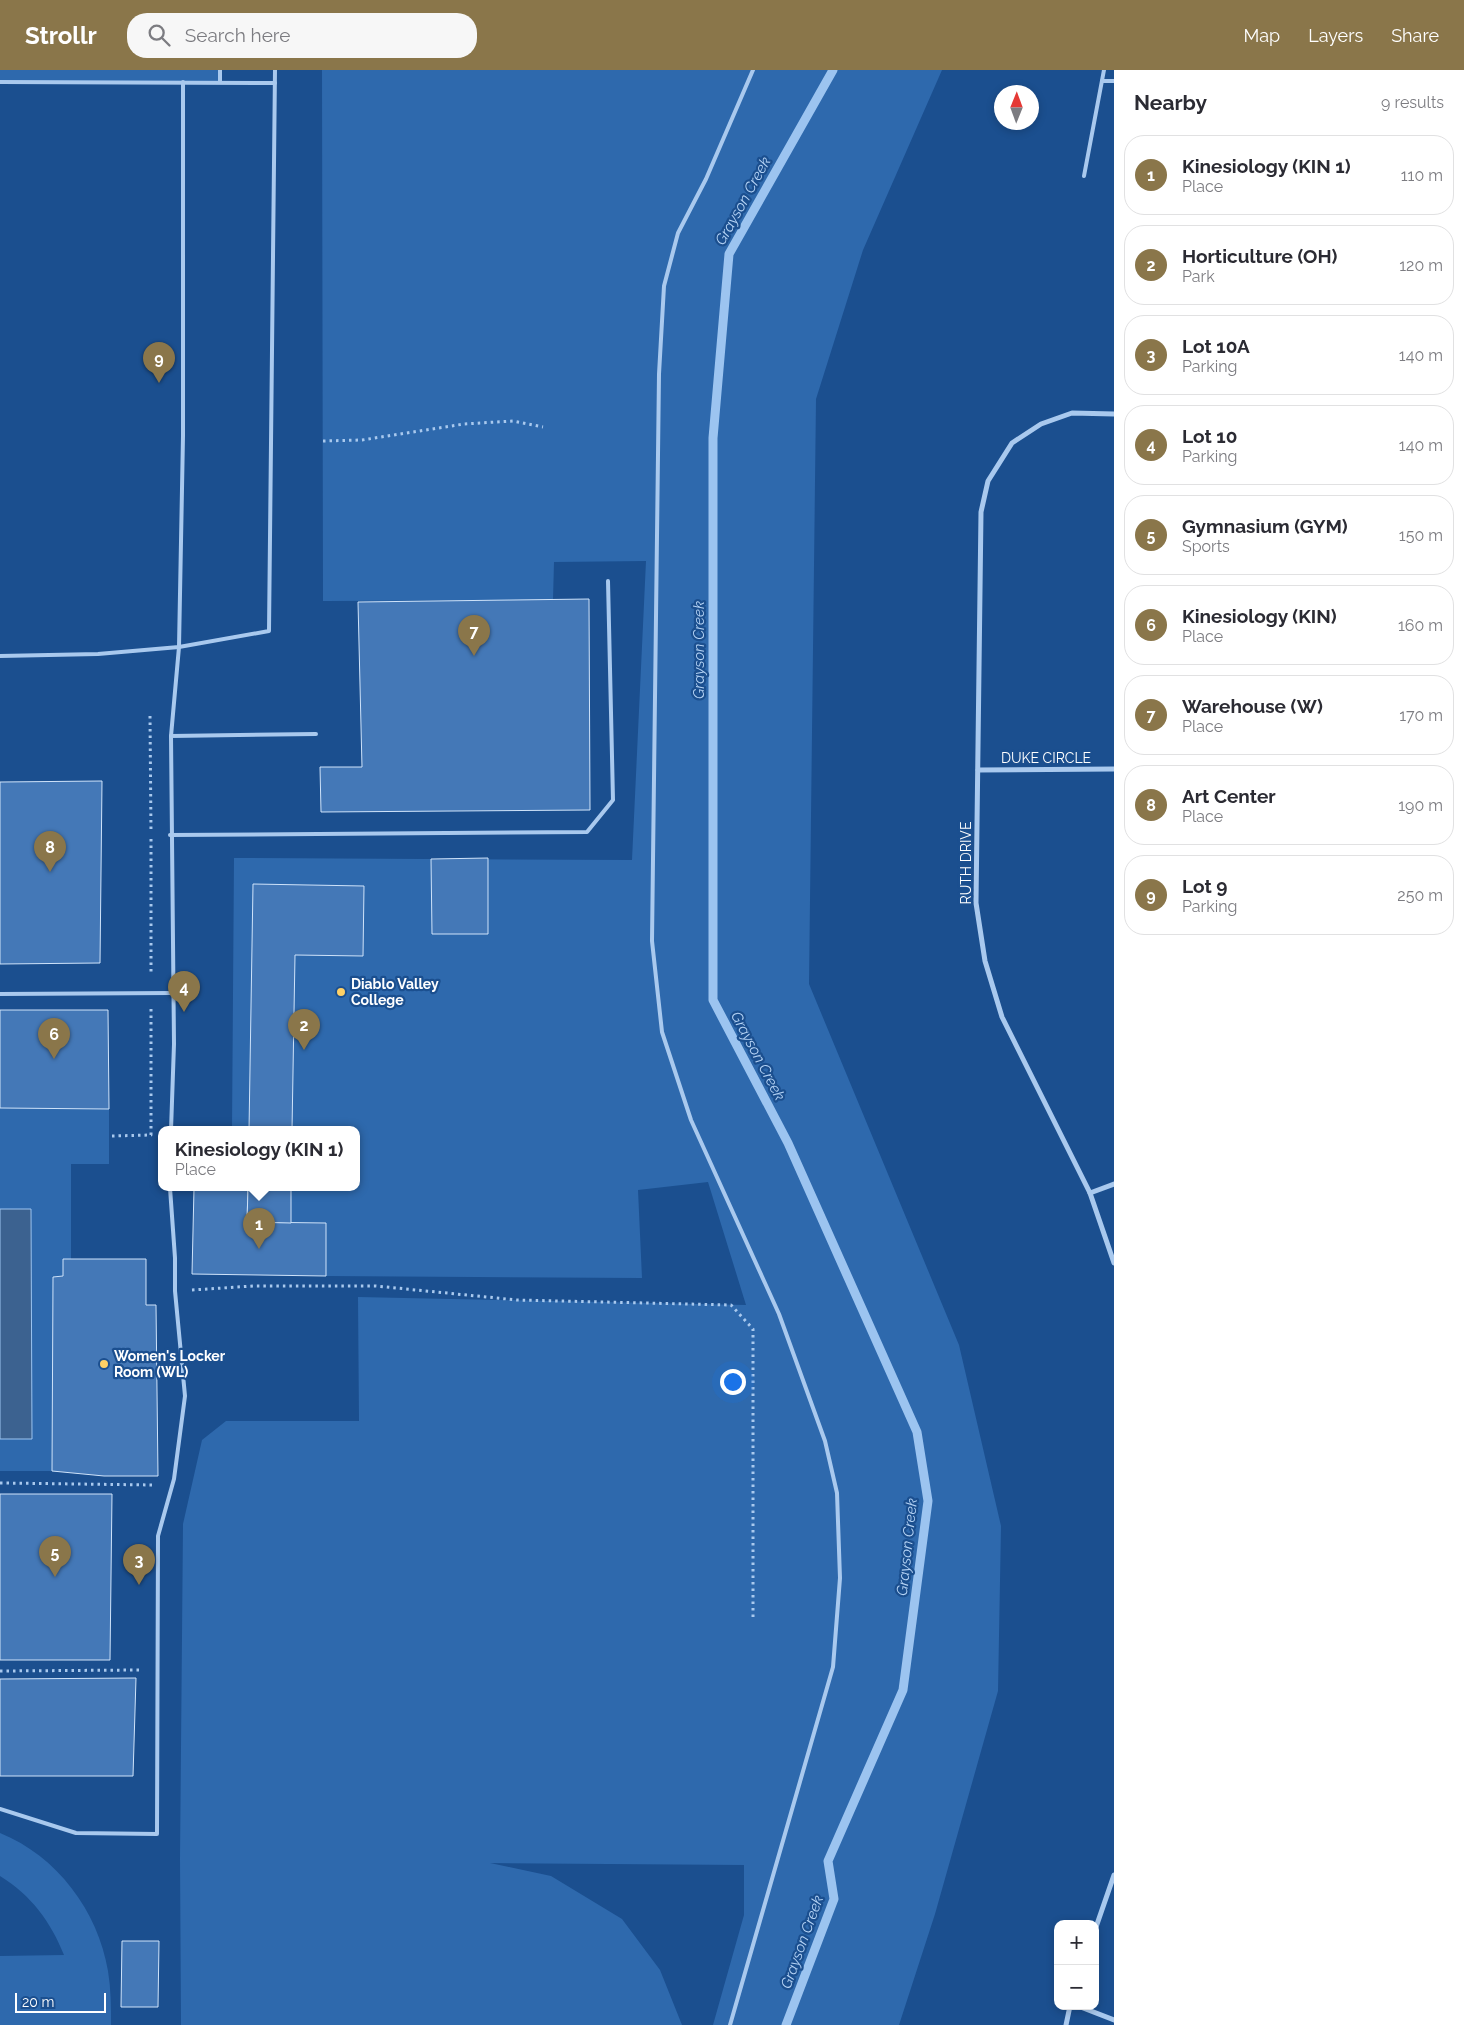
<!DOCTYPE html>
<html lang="en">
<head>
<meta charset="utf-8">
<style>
  :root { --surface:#fff; --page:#f7f7f7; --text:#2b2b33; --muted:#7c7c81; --line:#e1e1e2; --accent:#8a764a }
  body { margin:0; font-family:Raleway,sans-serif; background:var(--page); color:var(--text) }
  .controls { position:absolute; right:15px; bottom:15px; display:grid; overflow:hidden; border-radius:10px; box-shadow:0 2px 8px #0003 }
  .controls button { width:45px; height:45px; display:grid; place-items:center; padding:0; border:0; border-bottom:1px solid var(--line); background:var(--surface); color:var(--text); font:25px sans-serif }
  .compass { position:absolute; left:994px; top:15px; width:45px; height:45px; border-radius:50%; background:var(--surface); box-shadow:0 2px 8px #0003; rotate:1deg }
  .scale { position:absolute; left:15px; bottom:12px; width:91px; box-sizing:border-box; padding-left:5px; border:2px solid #fff; border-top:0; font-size:14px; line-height:18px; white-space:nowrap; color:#fff; -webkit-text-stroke:4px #1b4f8f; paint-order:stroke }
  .you { position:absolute; left:732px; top:1311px; width:18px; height:18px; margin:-12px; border:4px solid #fff; border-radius:50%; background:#1a73e8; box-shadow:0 0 0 8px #1a73e833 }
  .badge { display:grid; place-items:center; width:32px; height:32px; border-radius:50%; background:var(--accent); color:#fff; font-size:16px; font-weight:700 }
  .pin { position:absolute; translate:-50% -41px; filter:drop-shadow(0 1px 2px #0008) }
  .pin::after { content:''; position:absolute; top:26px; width:18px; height:15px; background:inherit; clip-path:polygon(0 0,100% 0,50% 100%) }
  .popup { position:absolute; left:158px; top:1056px; width:202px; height:65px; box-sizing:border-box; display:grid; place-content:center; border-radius:10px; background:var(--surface); filter:drop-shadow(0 1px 4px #0005); font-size:16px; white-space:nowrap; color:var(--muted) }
  .popup b { font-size:19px; color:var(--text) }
  .popup::after { content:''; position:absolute; left:50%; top:100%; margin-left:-10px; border:10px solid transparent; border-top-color:var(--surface) }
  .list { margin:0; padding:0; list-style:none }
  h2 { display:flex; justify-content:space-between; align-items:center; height:65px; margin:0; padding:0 20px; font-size:21px }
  h2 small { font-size:16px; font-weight:400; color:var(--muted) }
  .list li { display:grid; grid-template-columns:32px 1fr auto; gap:15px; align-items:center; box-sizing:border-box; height:80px; margin:0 10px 10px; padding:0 10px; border:1px solid var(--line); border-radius:20px }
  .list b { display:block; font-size:19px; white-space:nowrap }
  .list p { margin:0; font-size:16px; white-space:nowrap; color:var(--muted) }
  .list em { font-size:16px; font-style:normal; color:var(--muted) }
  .icon { flex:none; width:28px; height:28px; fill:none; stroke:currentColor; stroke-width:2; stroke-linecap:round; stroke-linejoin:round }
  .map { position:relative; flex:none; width:1114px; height:1955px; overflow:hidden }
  header { display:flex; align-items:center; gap:30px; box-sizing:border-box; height:70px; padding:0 25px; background:var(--accent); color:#fff }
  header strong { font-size:24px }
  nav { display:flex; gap:28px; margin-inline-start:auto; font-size:18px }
  .search { width:350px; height:45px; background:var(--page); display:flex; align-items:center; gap:12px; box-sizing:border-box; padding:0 18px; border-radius:20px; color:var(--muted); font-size:19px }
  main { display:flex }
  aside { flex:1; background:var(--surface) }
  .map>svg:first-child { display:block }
  .green { fill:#2e69ad }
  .water { fill:#3c6290; stroke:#9cc4f0 }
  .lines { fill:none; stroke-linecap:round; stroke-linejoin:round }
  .stream { stroke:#9cc4f0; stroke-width:9 }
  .building { fill:#4478b7; stroke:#cfe3fa }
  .path { stroke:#a9c9ee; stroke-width:3; stroke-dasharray:2.5 4; stroke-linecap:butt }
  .lane { stroke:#a9c9ee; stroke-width:4 }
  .street { stroke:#a9c9ee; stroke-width:5 }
  .poi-dot { fill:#ffd166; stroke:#1b4f8f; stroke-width:2 }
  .labels { text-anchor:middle; stroke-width:4.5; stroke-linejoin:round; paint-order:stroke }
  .street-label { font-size:14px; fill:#fff; stroke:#1b4f8f }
  .poi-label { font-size:14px; font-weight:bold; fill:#fff; stroke:#1b4f8f; text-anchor:start }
  .water-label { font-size:15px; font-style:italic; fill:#b5d3f5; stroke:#1b4f8f }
</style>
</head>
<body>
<header>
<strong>Strollr</strong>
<div class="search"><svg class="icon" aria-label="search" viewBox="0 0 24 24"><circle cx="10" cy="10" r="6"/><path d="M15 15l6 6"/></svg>Search here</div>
<nav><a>Map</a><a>Layers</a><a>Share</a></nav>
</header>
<main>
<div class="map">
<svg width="1114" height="1955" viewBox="0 0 1114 1955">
  <rect width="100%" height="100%" fill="#1b4f8f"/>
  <g class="green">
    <rect x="0" y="0" width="220" height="12"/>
    <polygon points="322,0 942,0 863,180 816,329 809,914 959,1275 1001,1456 998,1621 935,1844 899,1955 713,1955 744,1845 744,1795 490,1793 551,1806 622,1849 660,1900 682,1955 181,1955 180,1789 183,1454 202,1370 226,1351 359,1351 358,1227 746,1235 708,1112 638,1120 642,1208 326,1206 326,1153 247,1152 248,1118 356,1118 356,1060 232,1060 234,788 632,790 646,491 554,492 553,530 323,531"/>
    <polygon points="0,1038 109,1039 109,1094 71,1094 71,1189 63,1206 53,1207 52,1401 0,1401"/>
    <path d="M0,1763c57,23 98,78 108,138 3,18 3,36 3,54h-111v-69l64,-1c-13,-33 -33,-60 -64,-79z"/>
  </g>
  <polygon class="water" points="0,1139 31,1139 32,1369 0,1369"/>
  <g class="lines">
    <polyline class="stream" points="786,1955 834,1829 828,1791 903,1620 928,1431 917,1362 788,1073 713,930 713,368 729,184 833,0"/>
  </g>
  <g class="building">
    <polygon points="589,529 590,740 321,742 320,697 362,697 358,532"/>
    <polygon points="102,711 100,893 0,894 0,712"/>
    <polygon points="488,788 488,864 432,864 431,789"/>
    <polygon points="253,814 364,816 363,886 295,885 292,1060 249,1060"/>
    <polygon points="0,940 108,940 109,1039 0,1038"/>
    <polygon points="194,1118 248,1118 247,1152 326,1153 326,1206 192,1204"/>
    <polygon points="248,1118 291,1118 291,1153 247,1152"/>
    <polygon points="63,1189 146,1189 146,1235 156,1235 158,1406 104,1406 52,1401 53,1207 63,1206"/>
    <polygon points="0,1424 112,1424 110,1590 0,1590"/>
    <polygon points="136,1608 133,1706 0,1706 0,1609"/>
    <polygon points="122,1871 159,1871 158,1937 121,1937"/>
  </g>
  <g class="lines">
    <g class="path">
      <polyline points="323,371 362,370 464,354 513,351 543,357"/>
      <polyline points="150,646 151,763"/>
      <polyline points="151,769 151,905"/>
      <polyline points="112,1066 151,1065 151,939"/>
      <polyline points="192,1220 253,1216 376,1216 517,1230 731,1235 753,1259 753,1551"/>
      <polyline points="0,1413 154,1415"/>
      <polyline points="0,1601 139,1600"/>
    </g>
    <g class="lane">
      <polyline points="1102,11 1114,11"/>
      <polyline points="0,12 275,13"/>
      <polyline points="220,12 220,0"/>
      <polyline points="1084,106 1104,0"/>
      <polyline points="0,586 98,584 179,577 269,561 275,0"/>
      <polyline points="171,666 316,664"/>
      <polyline points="170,765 587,762 613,730 608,511"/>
      <polyline points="0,924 173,923"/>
      <polyline points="171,1060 174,974 171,666 179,577 183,366 183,12"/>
      <polyline points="0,1739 76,1763 157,1764 158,1466 174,1409 185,1326 175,1221 175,1188 170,1118"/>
      <polyline points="730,1955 833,1597 840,1508 837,1423 825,1371 779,1244 691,1050 662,962 652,871 659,304 664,216 678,163 706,109 753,0"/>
    </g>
    <g class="street">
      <polyline points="1114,344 1072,343 1041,354 1012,373 988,411 981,442 976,833 985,891 1002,947 1090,1123 1114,1193"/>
      <polyline points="978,700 1114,699"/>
      <polyline points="1090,1123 1114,1114"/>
      <polyline points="1095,1860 1114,1805"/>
      <polyline points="1078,1936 1114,1950"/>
      <polyline points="1066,1955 1070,1936"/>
    </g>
  </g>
  <g class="poi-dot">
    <circle cx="341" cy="922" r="5"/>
    <circle cx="104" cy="1294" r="5"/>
  </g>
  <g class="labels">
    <g class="street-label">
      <text x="1046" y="693">DUKE CIRCLE</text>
      <text transform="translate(966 793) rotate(-90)" y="5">RUTH DRIVE</text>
    </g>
    <g class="poi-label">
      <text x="351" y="919">Diablo Valley<tspan x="351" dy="16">College</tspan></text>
      <text x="114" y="1291">Women's Locker<tspan x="114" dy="16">Room (WL)</tspan></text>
    </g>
    <g class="water-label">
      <text transform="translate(743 131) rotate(-61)" y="5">Grayson Creek</text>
      <text transform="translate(699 580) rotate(-90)" y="5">Grayson Creek</text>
      <text transform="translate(758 986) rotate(62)" y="5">Grayson Creek</text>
      <text transform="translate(907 1477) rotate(-84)" y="5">Grayson Creek</text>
      <text transform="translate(802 1872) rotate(-70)" y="5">Grayson Creek</text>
    </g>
  </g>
</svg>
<div class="controls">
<button>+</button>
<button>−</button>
</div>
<svg class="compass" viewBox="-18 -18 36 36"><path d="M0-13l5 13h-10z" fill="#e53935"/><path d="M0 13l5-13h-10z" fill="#7c7c81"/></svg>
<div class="scale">20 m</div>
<div class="you"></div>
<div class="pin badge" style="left:259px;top:1179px">1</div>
<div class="popup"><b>Kinesiology (KIN 1)</b>Place</div>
<div class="pin badge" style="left:304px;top:980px">2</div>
<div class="pin badge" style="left:139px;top:1515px">3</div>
<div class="pin badge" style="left:184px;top:942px">4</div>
<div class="pin badge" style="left:55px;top:1507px">5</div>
<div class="pin badge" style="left:54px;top:989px">6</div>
<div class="pin badge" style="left:474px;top:586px">7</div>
<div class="pin badge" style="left:50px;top:802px">8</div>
<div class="pin badge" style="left:159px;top:313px">9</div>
</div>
<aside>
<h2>Nearby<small>9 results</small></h2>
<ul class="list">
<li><span class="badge">1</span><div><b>Kinesiology (KIN 1)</b><p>Place</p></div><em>110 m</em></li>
<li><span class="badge">2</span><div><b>Horticulture (OH)</b><p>Park</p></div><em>120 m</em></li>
<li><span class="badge">3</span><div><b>Lot 10A</b><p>Parking</p></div><em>140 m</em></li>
<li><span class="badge">4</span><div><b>Lot 10</b><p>Parking</p></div><em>140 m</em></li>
<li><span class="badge">5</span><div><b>Gymnasium (GYM)</b><p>Sports</p></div><em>150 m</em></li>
<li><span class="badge">6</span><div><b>Kinesiology (KIN)</b><p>Place</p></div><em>160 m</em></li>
<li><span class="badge">7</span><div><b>Warehouse (W)</b><p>Place</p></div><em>170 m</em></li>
<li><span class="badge">8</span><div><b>Art Center</b><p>Place</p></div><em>190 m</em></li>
<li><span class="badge">9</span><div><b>Lot 9</b><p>Parking</p></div><em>250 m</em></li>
</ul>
</aside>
</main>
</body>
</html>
